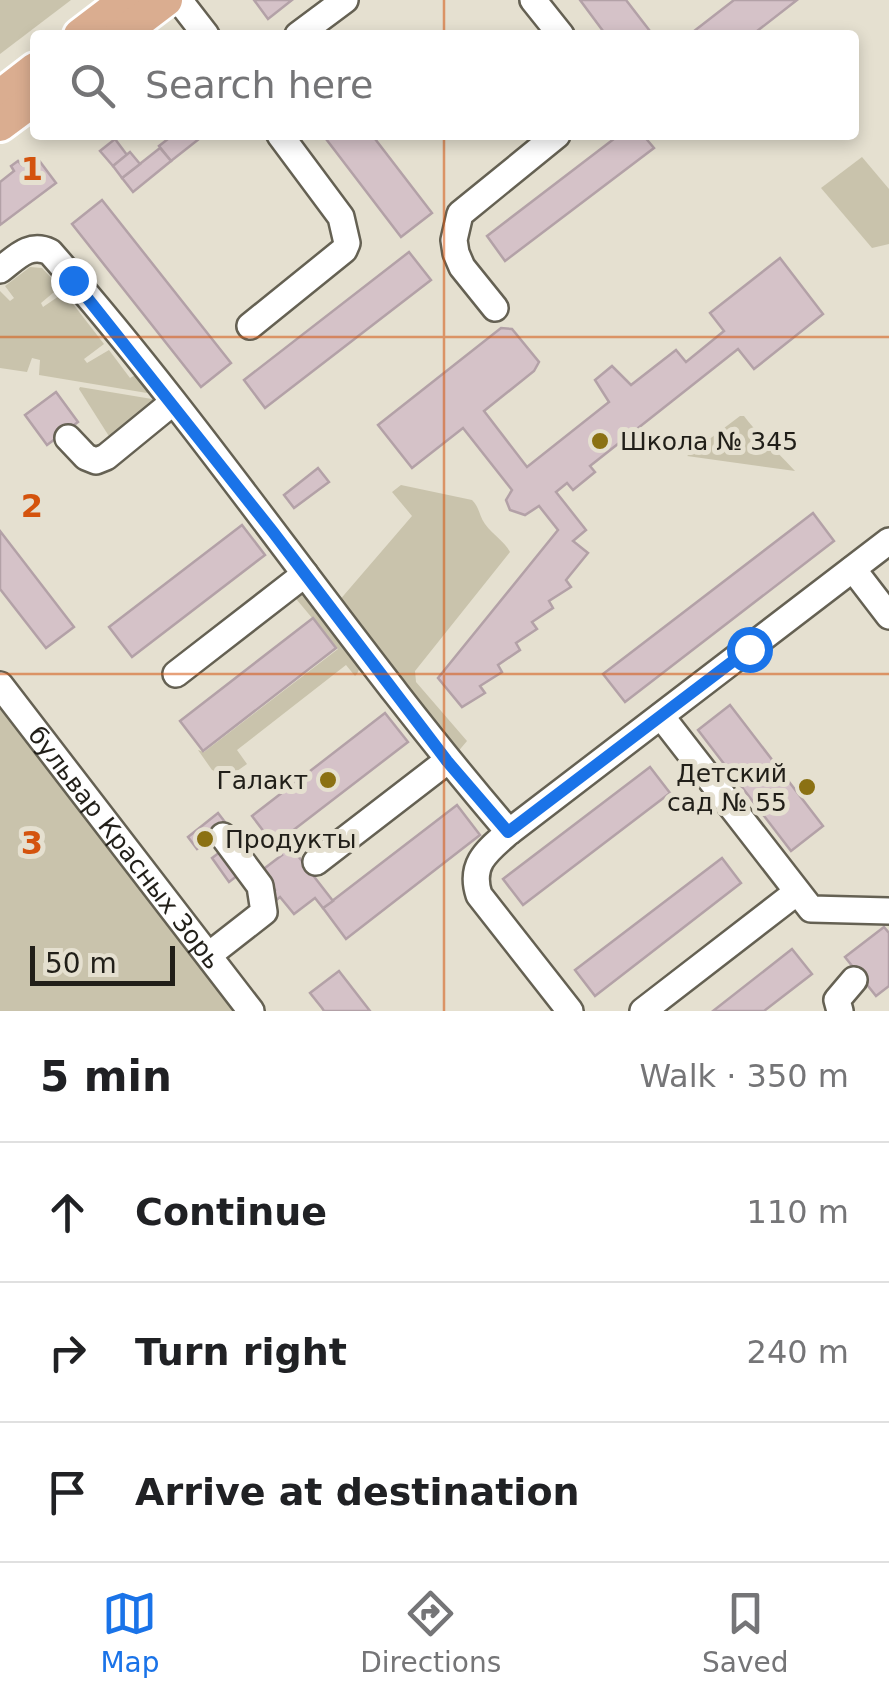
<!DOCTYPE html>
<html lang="en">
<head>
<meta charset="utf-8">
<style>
  :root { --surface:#fff; --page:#f2f2f2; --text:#202124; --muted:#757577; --line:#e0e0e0; --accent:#1a73e8 }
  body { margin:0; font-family:"DejaVu Sans",sans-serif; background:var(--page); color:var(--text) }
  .scale { position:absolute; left:30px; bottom:25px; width:145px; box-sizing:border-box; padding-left:10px; border:5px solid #211f19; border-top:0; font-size:28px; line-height:35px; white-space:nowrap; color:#211f19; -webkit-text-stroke:8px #e5e0d0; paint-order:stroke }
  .stop { position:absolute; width:30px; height:30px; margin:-22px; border:8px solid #1a73e8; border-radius:50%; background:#fff }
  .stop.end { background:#1a73e8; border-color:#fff; box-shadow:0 2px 10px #0008 }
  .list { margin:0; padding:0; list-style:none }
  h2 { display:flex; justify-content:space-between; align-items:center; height:130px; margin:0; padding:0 40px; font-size:42px }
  h2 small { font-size:32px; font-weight:400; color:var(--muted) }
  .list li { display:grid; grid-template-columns:65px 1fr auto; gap:30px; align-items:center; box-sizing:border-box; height:140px; padding:0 40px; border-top:2px solid var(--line) }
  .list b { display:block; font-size:38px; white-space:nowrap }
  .list em { font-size:32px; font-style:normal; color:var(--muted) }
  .icon { flex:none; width:55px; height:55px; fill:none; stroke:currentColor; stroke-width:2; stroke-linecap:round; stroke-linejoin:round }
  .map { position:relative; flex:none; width:889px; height:1011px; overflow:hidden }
  .search { position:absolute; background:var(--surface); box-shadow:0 5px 15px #0003; left:30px; right:30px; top:30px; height:110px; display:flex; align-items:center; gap:25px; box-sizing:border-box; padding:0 35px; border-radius:10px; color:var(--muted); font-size:38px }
  .sheet { height:550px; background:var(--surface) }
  nav { display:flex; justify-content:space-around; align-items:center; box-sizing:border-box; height:140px; border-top:2px solid var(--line); background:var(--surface); font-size:28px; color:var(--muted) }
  nav a { display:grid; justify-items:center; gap:5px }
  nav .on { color:var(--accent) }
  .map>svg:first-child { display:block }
  .green { fill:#c9c3ac }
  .building { fill:#d5c2c8; stroke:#b3a1a7; stroke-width:2.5 }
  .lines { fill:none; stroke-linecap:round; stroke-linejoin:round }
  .minor-casing { stroke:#656153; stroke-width:30 }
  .major-casing { stroke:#fff; stroke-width:38 }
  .minor { stroke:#fff; stroke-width:25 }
  .major { stroke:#daad90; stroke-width:32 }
  .route { stroke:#1a73e8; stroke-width:12 }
  .grid { fill:none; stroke:#d4530d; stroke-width:2.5; stroke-opacity:0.55 }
  .poi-dot { fill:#8b7113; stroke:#e5e0d0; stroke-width:4 }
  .labels { text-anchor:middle; stroke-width:10; stroke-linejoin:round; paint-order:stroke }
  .poi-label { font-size:25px; fill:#211f19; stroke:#e5e0d0; text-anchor:start }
  .street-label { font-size:25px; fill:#211f19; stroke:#e5e0d0 }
  .grid-label { font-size:32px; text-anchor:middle; font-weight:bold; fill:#d4530d; stroke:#e5e0d0; stroke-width:10; stroke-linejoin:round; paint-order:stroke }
</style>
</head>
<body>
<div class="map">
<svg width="889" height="1011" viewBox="0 0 889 1011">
  <rect width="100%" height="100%" fill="#e5e0d0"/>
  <g class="green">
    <polygon points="0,0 71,0 0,54"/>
    <polygon points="862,157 889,189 889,244 872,248 821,188"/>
    <polygon points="30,267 42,268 60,287 41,303 43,307 62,294 66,295 104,344 84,359 87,363 109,350 130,378 141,372 153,394 39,375 40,360 32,358 27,372 0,368 0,291 10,301 14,298 5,286"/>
    <polygon points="80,387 158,400 112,441 79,389"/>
    <path d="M740,416h4c16,21 34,36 51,55l-108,-15z"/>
    <path d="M401,485l71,15c8,8 7,16 13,24 8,11 19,17 25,28l-95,119 1,11 51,59 -11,13 -118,-152 74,-86 -20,-24z"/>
    <polygon points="301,590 311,593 364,659 357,674 355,676 346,665 237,750 247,764 230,776 212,770 198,750 204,752 338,649 292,594"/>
    <polygon points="0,708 234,1011 0,1011"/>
  </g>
  <g class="building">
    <polygon points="254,0 292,0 268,19"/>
    <polygon points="580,0 626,0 653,35 606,35"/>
    <polygon points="734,0 797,0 752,35 689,35"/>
    <polygon points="173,135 204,135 171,161 159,146"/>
    <polygon points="323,135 372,135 432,213 401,237"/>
    <polygon points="619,135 643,135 654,148 505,261 487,236"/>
    <polygon points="115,139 127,155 113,166 100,151"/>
    <polygon points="160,148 171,161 133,192 122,178"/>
    <polygon points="130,152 140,164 122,178 113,166"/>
    <polygon points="35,155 56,183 0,225 0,182 14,171 11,166 18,161 22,165"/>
    <polygon points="102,200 231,363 201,387 72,224"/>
    <polygon points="409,252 431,280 265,408 244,380"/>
    <polygon points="780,258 823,314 754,369 738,349 590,466 595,472 573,490 567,483 556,492 586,530 573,541 588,553 566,580 571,587 549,601 553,608 532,622 537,629 516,643 520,650 498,665 502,672 480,686 485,693 462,707 438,678 558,530 539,506 525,515 510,510 506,500 512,490 463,428 412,468 378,425 501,328 512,329 539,362 534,371 484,411 527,467 609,402 595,380 612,366 631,385 676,350 686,362 724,331 710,313"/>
    <polygon points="56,392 78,422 47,445 25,415"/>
    <polygon points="318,468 329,482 294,508 284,495"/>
    <polygon points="813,513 834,541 625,702 603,674"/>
    <polygon points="242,525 265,555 132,657 109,627"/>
    <polygon points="0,531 74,627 46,648 0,589"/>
    <polygon points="313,618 336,648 203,751 180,721"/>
    <polygon points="730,705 823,826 791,851 698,730"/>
    <polygon points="385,713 408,742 274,845 252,816"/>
    <polygon points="650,767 670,793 523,905 503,879"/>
    <polygon points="457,805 480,835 346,939 323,908"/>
    <polygon points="218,813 228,826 197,849 188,837"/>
    <polygon points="284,838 333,901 323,908 315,898 294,914 280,897 274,902 269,895 275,890 261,871 282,855 274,845"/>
    <polygon points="224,849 242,872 229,882 212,858"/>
    <polygon points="722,858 741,883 595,996 575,970"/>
    <polygon points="884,927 889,933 889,986 876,996 845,957"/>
    <polygon points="792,949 812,974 764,1011 713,1011"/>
    <polygon points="339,971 370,1011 324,1011 322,1008 310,993"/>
  </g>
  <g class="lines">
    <defs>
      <g id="minor">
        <polyline points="179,0 206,35"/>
        <polyline points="533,0 561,35"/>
        <polyline points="298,35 345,0"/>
        <path d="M0,270c16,-12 29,-28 50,-18 163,185 298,393 459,580"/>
        <polyline points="495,308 462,267 456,253 454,240 460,214 557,135"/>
        <polyline points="250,326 344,250 347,243 341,217 280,135"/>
        <polyline points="68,438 86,457 96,461 106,457 172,403"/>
        <polyline points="853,569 889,616"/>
        <polyline points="176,674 305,574"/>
        <path id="s1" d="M0,685l251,326"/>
        <polyline points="661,716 811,909 889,911"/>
        <polyline points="316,862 447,761"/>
        <polyline points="209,955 264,912 260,886 223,836"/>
        <path d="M570,1011l-91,-116c-10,-31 8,-44 30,-63l380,-291"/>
        <polyline points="643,1011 797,892"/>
        <polyline points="840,1011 837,1000 854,980"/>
      </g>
      <g id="major">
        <polyline points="80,35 126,0"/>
        <polyline points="120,35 166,0"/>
        <polyline points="0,96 35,69"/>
        <polyline points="0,125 35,99"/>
      </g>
    </defs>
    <use href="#minor" class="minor-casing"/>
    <use href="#major" class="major-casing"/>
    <use href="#minor" class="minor"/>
    <use href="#major" class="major"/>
  </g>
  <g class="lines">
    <polyline class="route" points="73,280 273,532 447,761 508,832 749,649"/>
  </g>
  <path class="grid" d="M444,0v35M444,135v876M0,337h889M0,674h889"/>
  <g class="poi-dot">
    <circle cx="600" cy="441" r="10"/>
    <circle cx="328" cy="780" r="10"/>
    <circle cx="807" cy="787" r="10"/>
    <circle cx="205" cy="839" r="10"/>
  </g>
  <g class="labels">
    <g class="poi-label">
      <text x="620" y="450">Школа № 345</text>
      <text x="787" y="782" text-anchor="end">Детский<tspan x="787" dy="29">сад № 55</tspan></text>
      <text x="308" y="789" text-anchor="end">Галакт</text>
      <text x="225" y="848">Продукты</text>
    </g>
    <g class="street-label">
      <text dy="9" stroke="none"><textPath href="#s1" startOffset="205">бульвар Красных Зорь</textPath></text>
    </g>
  </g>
  <g class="grid-label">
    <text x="32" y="180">1</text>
    <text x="32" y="517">2</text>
    <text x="32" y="854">3</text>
  </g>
</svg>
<div class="scale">50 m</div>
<div class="stop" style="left:749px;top:649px"></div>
<div class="stop end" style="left:73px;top:280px"></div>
<div class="search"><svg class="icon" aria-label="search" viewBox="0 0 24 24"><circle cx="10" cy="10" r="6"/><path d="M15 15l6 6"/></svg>Search here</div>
</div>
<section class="sheet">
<h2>5 min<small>Walk · 350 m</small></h2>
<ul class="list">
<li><svg class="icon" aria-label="ahead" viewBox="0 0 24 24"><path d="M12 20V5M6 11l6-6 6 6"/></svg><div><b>Continue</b></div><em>110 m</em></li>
<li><svg class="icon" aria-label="right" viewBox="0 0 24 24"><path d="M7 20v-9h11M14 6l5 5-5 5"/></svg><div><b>Turn right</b></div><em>240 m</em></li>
<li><svg class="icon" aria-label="arrive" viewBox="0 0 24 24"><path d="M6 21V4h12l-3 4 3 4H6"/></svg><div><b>Arrive at destination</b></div></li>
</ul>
</section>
<nav>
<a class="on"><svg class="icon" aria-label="map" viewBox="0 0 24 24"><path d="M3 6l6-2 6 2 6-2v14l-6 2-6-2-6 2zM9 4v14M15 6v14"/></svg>Map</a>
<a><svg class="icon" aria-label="directions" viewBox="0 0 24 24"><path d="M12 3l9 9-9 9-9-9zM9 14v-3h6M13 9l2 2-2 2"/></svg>Directions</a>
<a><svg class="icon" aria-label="saved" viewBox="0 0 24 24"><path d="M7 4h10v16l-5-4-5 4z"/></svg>Saved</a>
</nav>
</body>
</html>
